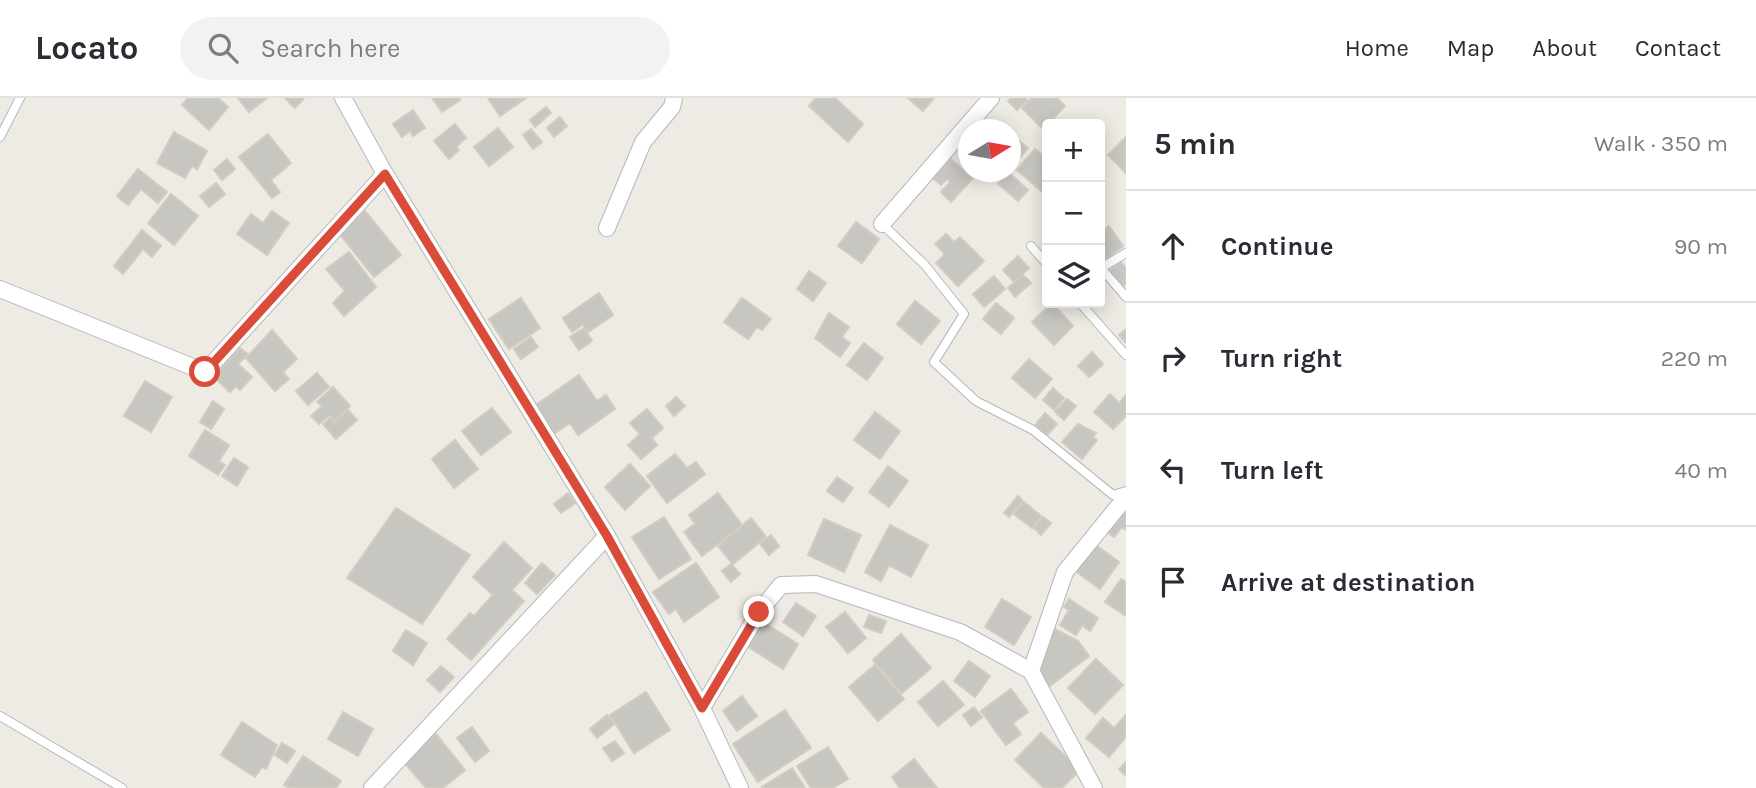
<!DOCTYPE html>
<html lang="en">
<head>
<meta charset="utf-8">
<style>
  :root { --surface:#fff; --page:#f2f2f3; --text:#2b2b33; --muted:#7c7c81; --line:#e1e1e2 }
  body { margin:0; font-family:Karla,sans-serif; background:var(--page); color:var(--text) }
  .controls { position:absolute; right:21px; top:21px; display:grid; overflow:hidden; border-radius:7px; box-shadow:0 4px 18px #0003 }
  .controls button { width:63px; height:63px; display:grid; place-items:center; padding:0; border:0; border-bottom:2px solid var(--line); background:var(--surface); color:var(--text); font:35px sans-serif }
  .compass { position:absolute; left:958px; top:21px; width:63px; height:63px; border-radius:50%; background:var(--surface); box-shadow:0 4px 18px #0003; rotate:79deg }
  .stop { position:absolute; width:21px; height:21px; margin:-16px; border:5px solid #db4b3a; border-radius:50%; background:#fff }
  .stop.end { background:#db4b3a; border-color:#fff; box-shadow:0 2px 7px #0008 }
  .list { margin:0; padding:0; list-style:none }
  h2 { display:flex; justify-content:space-between; align-items:center; height:91px; margin:0; padding:0 28px; font-size:30px }
  h2 small { font-size:23px; font-weight:400; color:var(--muted) }
  .list li { display:grid; grid-template-columns:46px 1fr auto; gap:21px; align-items:center; box-sizing:border-box; height:112px; padding:0 28px; border-top:2px solid var(--line) }
  .list b { display:block; font-size:26px; white-space:nowrap }
  .list em { font-size:23px; font-style:normal; color:var(--muted) }
  .icon { flex:none; width:38px; height:38px; fill:none; stroke:currentColor; stroke-width:2; stroke-linecap:round; stroke-linejoin:round }
  .map { position:relative; flex:none; width:1126px; height:690px; overflow:hidden }
  header { display:flex; align-items:center; gap:42px; box-sizing:border-box; height:98px; padding:0 35px; background:var(--surface); border-bottom:2px solid var(--line) }
  header strong { font-size:33px }
  nav { display:flex; gap:38px; margin-inline-start:auto; font-size:24px }
  .search { width:490px; height:63px; background:var(--page); display:flex; align-items:center; gap:18px; box-sizing:border-box; padding:0 24px; border-radius:38px; color:var(--muted); font-size:26px }
  main { display:flex }
  aside { flex:1; background:var(--surface) }
  .map>svg:first-child { display:block }
  .building { fill:#c8c6c0; stroke:#d1ccc2; stroke-width:2 }
  .lines { fill:none; stroke-linecap:round; stroke-linejoin:round }
  .lane-casing { stroke:#b5b8bc; stroke-width:10 }
  .street-casing { stroke:#b5b8bc; stroke-width:18 }
  .lane { stroke:#fff; stroke-width:8 }
  .street { stroke:#fff; stroke-width:16 }
  .route { stroke:#db4b3a; stroke-width:9 }
</style>
</head>
<body>
<header>
<strong>Locato</strong>
<div class="search"><svg class="icon" aria-label="search" viewBox="0 0 24 24"><circle cx="10" cy="10" r="6"/><path d="M15 15l6 6"/></svg>Search here</div>
<nav><a>Home</a><a>Map</a><a>About</a><a>Contact</a></nav>
</header>
<main>
<div class="map">
<svg width="1126" height="690" viewBox="0 0 1126 690">
  <rect width="100%" height="100%" fill="#edebe3"/>
  <g class="building">
    <polygon points="188,0 218,0 228,9 209,32 182,7"/>
    <polygon points="238,0 267,0 249,14"/>
    <polygon points="285,0 304,0 295,10"/>
    <polygon points="432,0 459,0 460,2 442,14"/>
    <polygon points="488,0 526,0 500,18"/>
    <polygon points="816,0 835,0 863,26 848,44 809,8"/>
    <polygon points="908,0 934,0 923,13"/>
    <polygon points="1011,0 1025,0 1027,2 1017,12 1008,3"/>
    <polygon points="1032,0 1057,0 1065,8 1043,31 1022,10"/>
    <polygon points="546,9 551,15 535,29 530,22"/>
    <polygon points="413,12 425,30 413,38 410,33 402,39 393,26"/>
    <polygon points="560,19 567,28 554,39 547,30"/>
    <polygon points="979,21 991,32 971,32"/>
    <polygon points="455,26 466,40 456,49 459,52 449,61 434,43"/>
    <polygon points="498,30 513,49 489,68 474,49"/>
    <polygon points="531,31 542,44 533,51 523,37"/>
    <polygon points="174,34 207,53 197,71 192,68 185,80 157,65"/>
    <polygon points="968,34 968,54 959,46"/>
    <polygon points="268,36 291,65 271,82 280,94 272,100 239,59"/>
    <polygon points="1126,39 1126,75 1108,57"/>
    <polygon points="1018,42 1028,50 1010,70 1010,50"/>
    <polygon points="1035,51 1047,61 1047,98 1017,72"/>
    <polygon points="227,61 235,71 222,82 214,72"/>
    <polygon points="951,61 972,81 951,104 941,94 950,84 947,81 941,87 933,80"/>
    <polygon points="138,71 167,94 158,105 141,91 128,107 117,98"/>
    <polygon points="1008,74 1028,92 1018,103 998,86"/>
    <polygon points="216,85 225,96 209,109 200,98"/>
    <polygon points="171,96 198,118 174,147 148,125"/>
    <polygon points="272,113 289,125 267,157 237,136 251,116 263,125"/>
    <polygon points="365,113 401,157 374,179 339,135"/>
    <polygon points="856,124 879,141 862,165 838,148"/>
    <polygon points="1109,128 1123,148 1103,163 1100,158 1100,135"/>
    <polygon points="142,132 161,148 152,159 143,151 123,176 114,168"/>
    <polygon points="946,136 954,144 960,139 984,163 958,188 936,165 945,156 935,146"/>
    <polygon points="349,154 376,189 344,218 333,205 345,193 326,171"/>
    <polygon points="1018,158 1029,170 1014,184 1003,172"/>
    <polygon points="1121,164 1126,170 1126,186 1122,189 1109,173"/>
    <polygon points="809,173 826,185 813,203 797,191"/>
    <polygon points="1023,177 1031,185 1015,199 1008,190"/>
    <polygon points="994,178 1005,191 984,209 973,196"/>
    <polygon points="599,195 613,217 588,234 583,226 572,234 563,220"/>
    <polygon points="521,200 540,230 509,251 489,221"/>
    <polygon points="742,200 771,221 762,232 757,229 748,241 724,224"/>
    <polygon points="915,203 940,223 921,246 897,226"/>
    <polygon points="996,205 1014,220 1001,236 983,221"/>
    <polygon points="1052,205 1073,228 1054,247 1032,224"/>
    <polygon points="829,215 849,229 842,239 850,245 840,259 815,240"/>
    <polygon points="584,230 592,243 579,252 570,239"/>
    <polygon points="1126,231 1126,245 1119,237"/>
    <polygon points="272,232 297,261 283,274 289,281 275,293 246,260"/>
    <polygon points="531,239 538,249 521,261 514,251"/>
    <polygon points="864,245 883,260 867,282 847,267"/>
    <polygon points="240,250 248,256 238,266 252,279 240,292 236,288 230,294 214,279"/>
    <polygon points="1092,254 1103,266 1089,279 1078,268"/>
    <polygon points="1029,261 1052,281 1035,300 1012,280"/>
    <polygon points="317,275 329,289 308,307 296,293"/>
    <polygon points="579,277 597,303 606,297 615,311 578,337 570,325 555,335 536,307"/>
    <polygon points="145,283 172,299 151,334 124,318"/>
    <polygon points="333,289 350,308 334,323 330,317 319,326 311,318 322,308 317,304"/>
    <polygon points="1053,290 1064,300 1054,312 1043,302"/>
    <polygon points="1110,296 1119,305 1126,297 1126,318 1113,331 1094,314"/>
    <polygon points="676,299 685,308 674,318 666,308"/>
    <polygon points="1067,301 1076,308 1064,322 1055,314"/>
    <polygon points="213,303 224,311 211,331 200,324"/>
    <polygon points="492,310 511,334 481,357 462,333"/>
    <polygon points="647,311 663,330 652,340 657,347 641,361 628,347 640,336 630,325"/>
    <polygon points="348,312 357,322 336,341 323,326 330,320 334,325"/>
    <polygon points="875,314 900,333 880,361 854,342"/>
    <polygon points="1045,315 1057,326 1047,337 1035,327"/>
    <polygon points="1078,326 1096,335 1093,339 1097,342 1082,361 1062,344"/>
    <polygon points="205,332 229,347 219,363 225,367 218,377 189,358"/>
    <polygon points="455,342 478,371 454,390 432,361"/>
    <polygon points="675,356 687,370 696,364 705,376 667,405 647,378"/>
    <polygon points="234,360 248,369 237,388 222,378"/>
    <polygon points="630,366 650,388 625,412 605,389"/>
    <polygon points="888,368 908,383 889,409 869,394"/>
    <polygon points="837,379 853,390 843,404 827,393"/>
    <polygon points="568,395 575,405 561,415 554,406"/>
    <polygon points="718,395 742,427 702,458 684,434 695,426 689,417"/>
    <polygon points="1018,398 1023,403 1009,419 1004,415"/>
    <polygon points="1024,404 1041,418 1032,430 1014,416"/>
    <polygon points="1126,406 1126,432 1122,429 1114,439 1105,433"/>
    <polygon points="396,410 470,457 422,526 347,480"/>
    <polygon points="664,419 691,461 659,481 632,439"/>
    <polygon points="1043,419 1051,425 1041,437 1034,430"/>
    <polygon points="751,420 766,439 733,466 718,448"/>
    <polygon points="824,421 861,437 844,474 808,457"/>
    <polygon points="890,427 928,447 911,479 889,467 881,483 865,474"/>
    <polygon points="771,437 779,448 769,457 760,446"/>
    <polygon points="504,444 532,470 512,492 524,503 471,562 447,541 470,515 474,518 493,497 473,479"/>
    <polygon points="1093,445 1119,464 1100,491 1074,472"/>
    <polygon points="542,465 555,477 537,496 525,485"/>
    <polygon points="696,465 719,499 684,524 676,511 669,516 653,494"/>
    <polygon points="731,466 740,476 731,484 722,473"/>
    <polygon points="1121,481 1126,484 1126,518 1105,504"/>
    <polygon points="1002,501 1031,519 1014,547 985,529"/>
    <polygon points="1069,501 1098,520 1090,533 1082,527 1076,537 1060,527 1069,512 1064,509"/>
    <polygon points="796,505 816,518 803,538 783,524"/>
    <polygon points="845,514 866,540 848,555 826,529"/>
    <polygon points="869,517 886,523 881,535 864,529"/>
    <polygon points="763,524 798,546 783,571 747,548"/>
    <polygon points="1051,529 1078,543 1089,558 1046,591 1039,567"/>
    <polygon points="406,532 427,545 413,567 393,553"/>
    <polygon points="901,536 931,570 902,595 873,562"/>
    <polygon points="1096,561 1123,587 1095,616 1068,590"/>
    <polygon points="969,563 990,578 975,599 954,583"/>
    <polygon points="875,567 904,601 878,623 849,589"/>
    <polygon points="441,568 454,579 440,594 427,582"/>
    <polygon points="943,583 964,607 938,628 918,604"/>
    <polygon points="1011,591 1028,614 1013,625 1021,636 1006,647 981,613"/>
    <polygon points="646,594 670,632 634,655 610,617"/>
    <polygon points="742,598 757,618 737,633 723,613"/>
    <polygon points="974,609 982,619 971,628 963,617"/>
    <polygon points="785,612 811,650 758,684 733,646"/>
    <polygon points="343,614 373,631 358,658 328,641"/>
    <polygon points="607,617 614,626 597,640 590,631"/>
    <polygon points="1125,618 1126,639 1109,659 1086,640 1103,620 1114,630"/>
    <polygon points="242,624 277,647 266,671 262,669 255,679 221,657"/>
    <polygon points="472,629 489,653 475,664 457,640"/>
    <polygon points="1041,635 1080,672 1062,690 1044,690 1015,662"/>
    <polygon points="436,636 465,672 443,690 426,690 403,663"/>
    <polygon points="615,643 624,655 612,663 603,650"/>
    <polygon points="282,645 295,653 287,665 275,657"/>
    <polygon points="828,649 848,681 833,690 811,690 797,668"/>
    <polygon points="303,658 341,683 336,690 289,690 284,687"/>
    <polygon points="914,661 937,690 900,690 892,679"/>
    <polygon points="1126,664 1126,678 1119,671"/>
    <polygon points="792,670 805,690 763,690 762,689"/>
  </g>
  <g class="lines">
    <defs>
      <g id="lane">
        <polyline points="0,39 20,0"/>
        <polyline points="882,126 925,167 964,216 934,264 976,303 1033,332 1113,397 1126,393"/>
        <polyline points="1031,148 1047,166"/>
        <polyline points="1126,155 1101,170 1126,199"/>
        <polyline points="1080,205 1126,257"/>
        <polyline points="0,618 122,690"/>
      </g>
      <g id="street">
        <polyline points="343,0 385,76 607,438 702,610 740,690"/>
        <polyline points="882,126 991,0"/>
        <polyline points="607,130 643,44 672,9 674,0"/>
        <polyline points="0,191 205,274 385,76"/>
        <polyline points="1031,573 1094,690"/>
        <polyline points="702,610 759,514 781,487 816,486 960,534 1031,573 1065,474 1126,399"/>
        <polyline points="372,690 607,438"/>
      </g>
    </defs>
    <use href="#lane" class="lane-casing"/>
    <use href="#street" class="street-casing"/>
    <use href="#lane" class="lane"/>
    <use href="#street" class="street"/>
  </g>
  <g class="lines">
    <polyline class="route" points="205,274 385,76 607,438 702,610 759,514"/>
  </g>
</svg>
<div class="controls">
<button>+</button>
<button>−</button>
<button><svg class="icon" aria-label="layers" viewBox="0 0 24 24"><path d="M12 4l9 5-9 5-9-5zM3 14l9 5 9-5"/></svg></button>
</div>
<svg class="compass" viewBox="-18 -18 36 36"><path d="M0-13l5 13h-10z" fill="#e53935"/><path d="M0 13l5-13h-10z" fill="#7c7c81"/></svg>
<div class="stop" style="left:205px;top:274px"></div>
<div class="stop end" style="left:759px;top:514px"></div>
</div>
<aside>
<h2>5 min<small>Walk · 350 m</small></h2>
<ul class="list">
<li><svg class="icon" aria-label="ahead" viewBox="0 0 24 24"><path d="M12 20V5M6 11l6-6 6 6"/></svg><div><b>Continue</b></div><em>90 m</em></li>
<li><svg class="icon" aria-label="right" viewBox="0 0 24 24"><path d="M7 20v-9h11M14 6l5 5-5 5"/></svg><div><b>Turn right</b></div><em>220 m</em></li>
<li><svg class="icon" aria-label="left" viewBox="0 0 24 24"><path d="M17 20v-9H6M10 6l-5 5 5 5"/></svg><div><b>Turn left</b></div><em>40 m</em></li>
<li><svg class="icon" aria-label="arrive" viewBox="0 0 24 24"><path d="M6 21V4h12l-3 4 3 4H6"/></svg><div><b>Arrive at destination</b></div></li>
</ul>
</aside>
</main>
</body>
</html>
